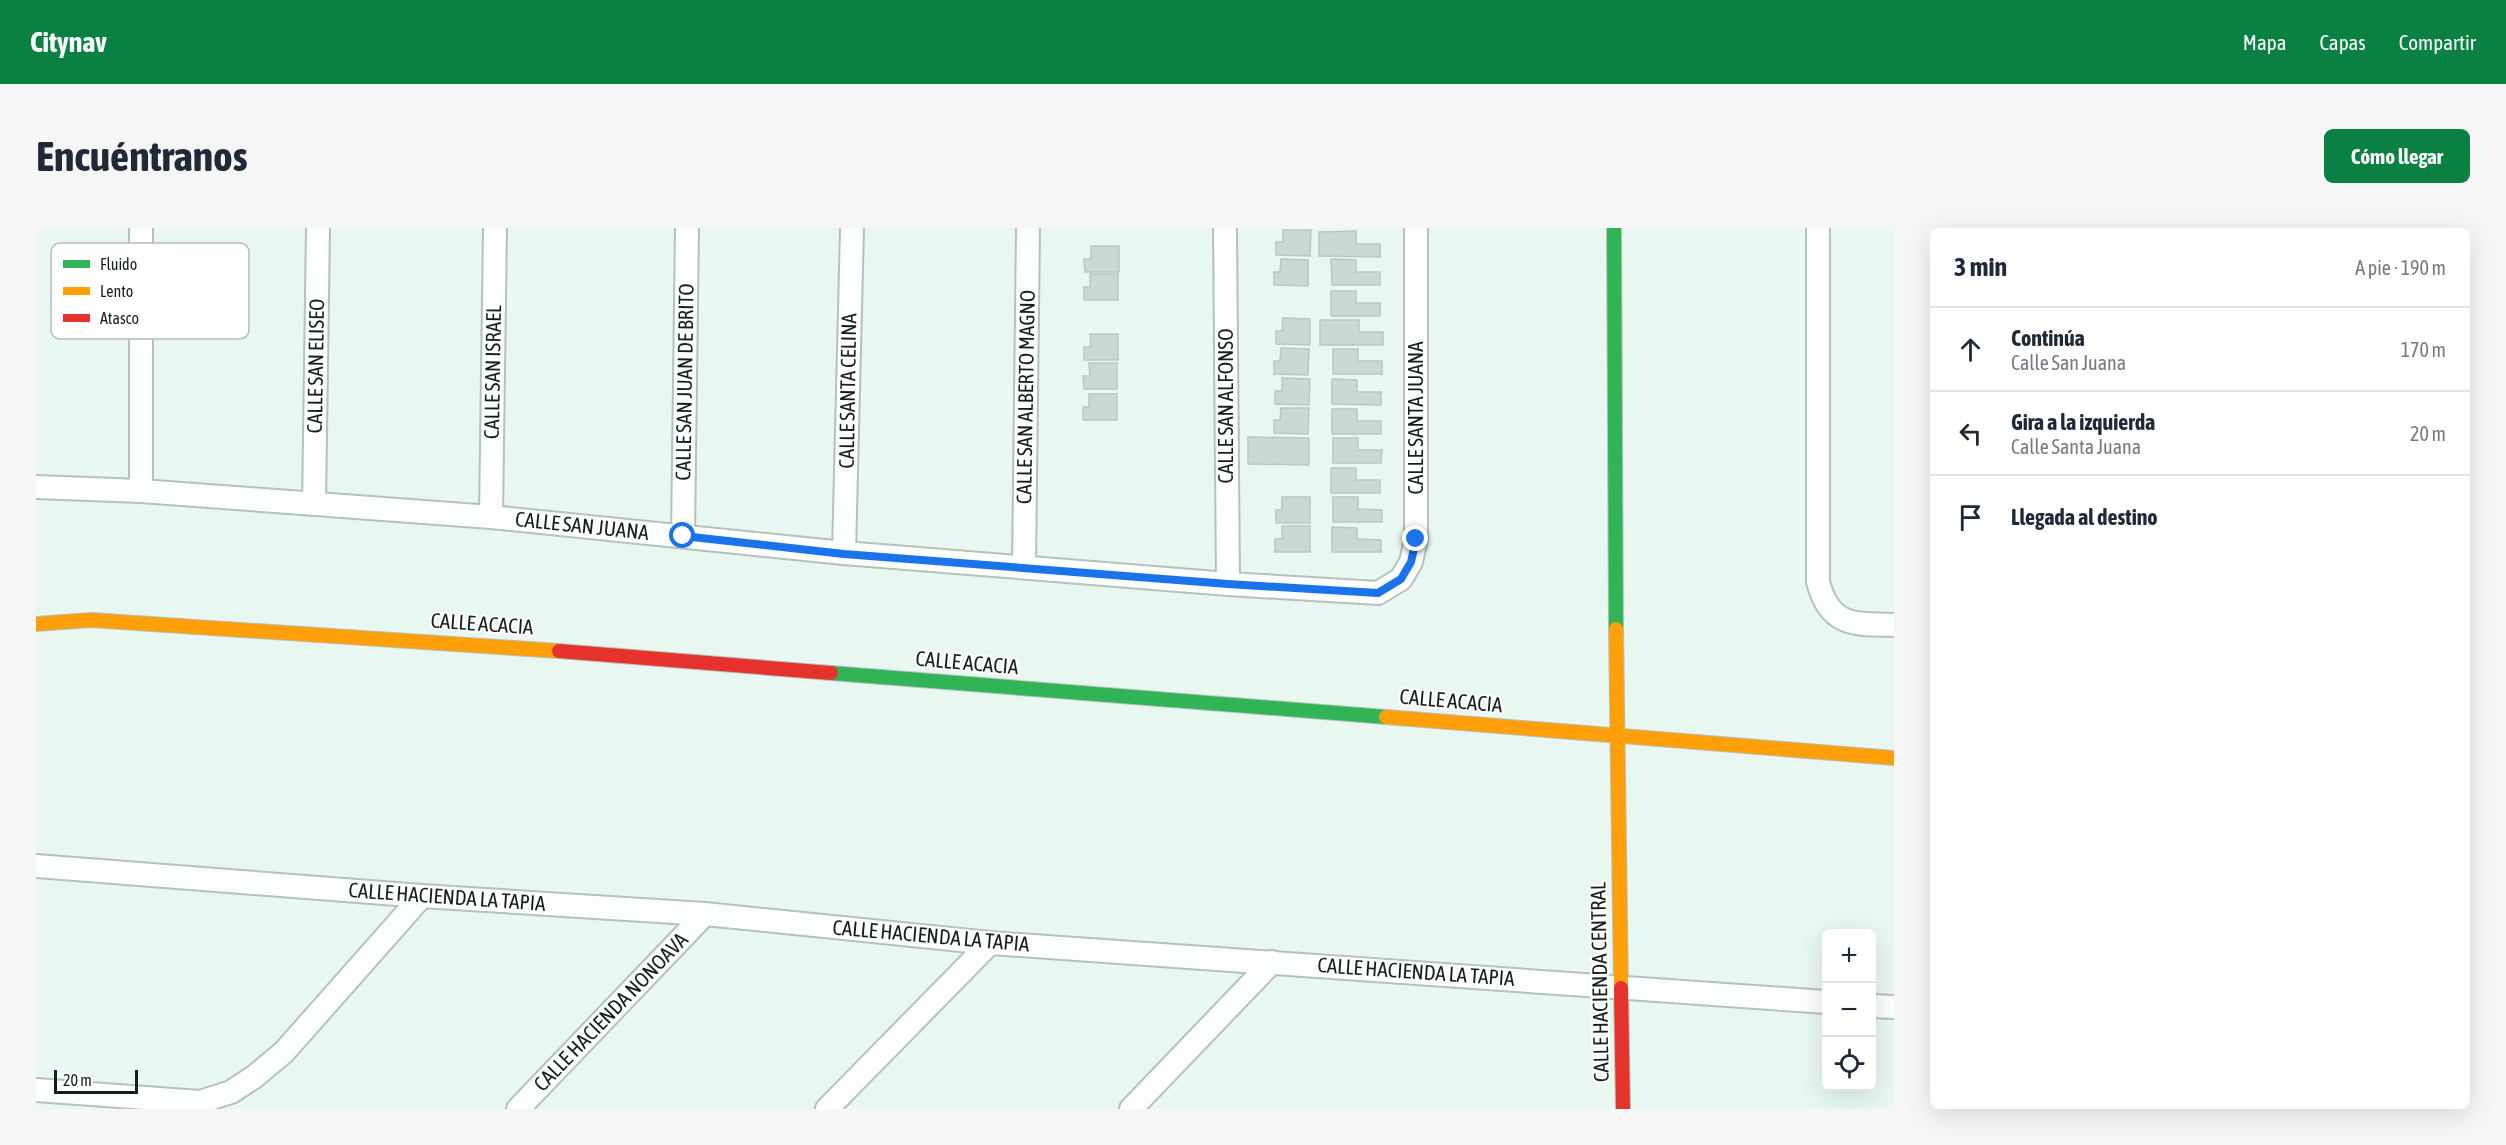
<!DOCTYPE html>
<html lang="es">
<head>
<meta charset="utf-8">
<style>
  :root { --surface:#fff; --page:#f6f6f7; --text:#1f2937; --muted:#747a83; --line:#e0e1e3; --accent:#0b8043 }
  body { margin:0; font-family:"Asap Condensed",sans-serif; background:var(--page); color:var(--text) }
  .controls { position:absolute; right:18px; bottom:18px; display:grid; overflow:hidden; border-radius:9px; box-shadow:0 6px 24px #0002 }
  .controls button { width:54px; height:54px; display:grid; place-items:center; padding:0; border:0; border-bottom:2px solid var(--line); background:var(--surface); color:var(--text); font:30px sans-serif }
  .scale { position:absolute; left:18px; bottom:15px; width:84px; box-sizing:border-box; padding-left:6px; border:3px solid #151f1a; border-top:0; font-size:16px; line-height:21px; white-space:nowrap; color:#151f1a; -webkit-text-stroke:4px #fff; paint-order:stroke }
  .stop { position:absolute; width:18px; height:18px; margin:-14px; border:4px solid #1a73e8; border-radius:50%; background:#fff }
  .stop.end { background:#1a73e8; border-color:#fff; box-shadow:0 2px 6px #0008 }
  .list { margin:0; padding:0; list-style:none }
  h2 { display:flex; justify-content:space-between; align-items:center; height:78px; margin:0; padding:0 24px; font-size:26px }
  h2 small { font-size:20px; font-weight:400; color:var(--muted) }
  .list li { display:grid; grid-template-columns:39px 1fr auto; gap:18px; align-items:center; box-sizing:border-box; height:84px; padding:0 24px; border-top:2px solid var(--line) }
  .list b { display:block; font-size:22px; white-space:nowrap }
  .list p { margin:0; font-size:20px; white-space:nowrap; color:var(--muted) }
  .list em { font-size:20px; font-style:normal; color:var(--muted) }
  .icon { flex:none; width:33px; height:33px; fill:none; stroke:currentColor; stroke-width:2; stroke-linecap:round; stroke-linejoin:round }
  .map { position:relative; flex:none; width:1858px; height:881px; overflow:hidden; border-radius:9px }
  header { display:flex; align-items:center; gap:36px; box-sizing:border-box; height:84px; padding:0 30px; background:var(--accent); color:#fff }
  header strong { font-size:28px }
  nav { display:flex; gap:33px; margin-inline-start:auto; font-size:21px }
  .intro { display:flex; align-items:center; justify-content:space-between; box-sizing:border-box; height:144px; padding:0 36px }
  h1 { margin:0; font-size:42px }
  .button { padding:15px 27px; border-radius:9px; background:var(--accent); color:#fff; font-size:21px; font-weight:700 }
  main { display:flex; gap:36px; padding:0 36px }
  aside { flex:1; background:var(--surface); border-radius:9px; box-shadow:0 6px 24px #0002 }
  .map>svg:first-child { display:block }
  .building { fill:#ccd9d2; stroke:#bbc7c1; stroke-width:1.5 }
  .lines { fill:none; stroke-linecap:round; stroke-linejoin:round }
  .street-casing { stroke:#b5c1bb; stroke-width:26 }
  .fast-casing { stroke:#b5c1bb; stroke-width:16 }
  .slow-casing { stroke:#b5c1bb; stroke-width:16 }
  .jam-casing { stroke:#b5c1bb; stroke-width:16 }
  .street { stroke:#fcfefd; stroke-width:22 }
  .fast { stroke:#30b455; stroke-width:14 }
  .slow { stroke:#ff9f0a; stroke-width:14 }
  .jam { stroke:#e5322d; stroke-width:14 }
  .route { stroke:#1a73e8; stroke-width:8 }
  .labels { text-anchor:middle; stroke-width:4.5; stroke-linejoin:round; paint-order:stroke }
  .street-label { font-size:21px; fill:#151f1a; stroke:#fff }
  .key { fill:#fff; stroke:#b9bcba; stroke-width:1.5 }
  .key-label { font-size:16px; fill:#151f1a }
</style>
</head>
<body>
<header>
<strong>Citynav</strong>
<nav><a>Mapa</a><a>Capas</a><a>Compartir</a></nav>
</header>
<div class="intro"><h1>Encuéntranos</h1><a class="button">Cómo llegar</a></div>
<main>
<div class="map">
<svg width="1858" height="881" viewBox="0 0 1858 881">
  <rect width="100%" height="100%" fill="#e8f8f0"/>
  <g class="building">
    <polygon points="1247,2 1275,2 1274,28 1240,27 1240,14 1247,14"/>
    <polygon points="1320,3 1320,16 1344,16 1344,29 1283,28 1283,4"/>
    <polygon points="1055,18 1083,18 1083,44 1049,44 1048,31 1055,31"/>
    <polygon points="1245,31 1272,32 1272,58 1238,57 1238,44 1244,44"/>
    <polygon points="1295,31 1320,32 1320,44 1344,44 1344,57 1296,57"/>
    <polygon points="1054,46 1082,46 1082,72 1048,72 1048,59 1054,60"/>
    <polygon points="1295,63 1320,63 1320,75 1344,75 1344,88 1295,88"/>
    <polygon points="1247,90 1274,91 1274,117 1240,116 1240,103 1246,103"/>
    <polygon points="1284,92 1323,92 1323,104 1347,104 1347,117 1284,117"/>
    <polygon points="1054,106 1082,106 1082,132 1048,132 1048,119 1055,119"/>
    <polygon points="1245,120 1273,121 1272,147 1238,146 1238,133 1244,133"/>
    <polygon points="1297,121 1322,121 1322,133 1346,133 1346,146 1297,146"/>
    <polygon points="1053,135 1081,135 1081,161 1048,161 1047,148 1054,148"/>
    <polygon points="1246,150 1274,151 1273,177 1239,176 1239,163 1246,163"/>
    <polygon points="1296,151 1321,152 1321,164 1345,164 1345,177 1296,176"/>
    <polygon points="1053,166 1081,166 1081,192 1047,192 1047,179 1053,179"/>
    <polygon points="1245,180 1273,180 1272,206 1238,205 1238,192 1244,192"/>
    <polygon points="1296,181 1321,181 1321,193 1345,193 1345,206 1296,206"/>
    <polygon points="1212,209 1273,210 1273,237 1212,236"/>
    <polygon points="1297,210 1322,210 1322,222 1346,222 1345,235 1297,235"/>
    <polygon points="1295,240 1320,240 1320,252 1344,252 1344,265 1295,265"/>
    <polygon points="1246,269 1274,269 1274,295 1240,295 1240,282 1246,282"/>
    <polygon points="1297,269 1322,269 1322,281 1346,282 1346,294 1297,294"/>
    <polygon points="1246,298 1274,298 1274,324 1239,324 1239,311 1246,311"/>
    <polygon points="1296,299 1321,300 1321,311 1345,312 1345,324 1296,324"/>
  </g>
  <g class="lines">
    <defs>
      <g id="street">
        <polyline points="1189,0 1192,356"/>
        <path d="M1782,0v354c12,45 36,42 76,43"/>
        <polyline points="0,259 105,263 455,289 808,325 1192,356 1342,365 1365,351 1375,334 1380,311 1380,0"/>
        <polyline points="105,263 105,0"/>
        <polyline points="278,276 282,0"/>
        <polyline points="455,289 459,0"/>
        <polyline points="647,308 651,0"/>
        <polyline points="808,325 816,0"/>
        <polyline points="988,338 992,0"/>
        <polyline points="0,638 386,668 669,686 954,715 1790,774"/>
        <polyline points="1836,778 1858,779"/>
        <polyline points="0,862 164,874 195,864 218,849 248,824 386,668"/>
        <polyline points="482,881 669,686"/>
        <polyline points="791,881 954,715"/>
        <polyline points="1095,881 1236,734"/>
      </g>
      <g id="fast">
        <polyline points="1578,0 1580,401"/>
        <polyline points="795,445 1350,489"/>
      </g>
      <g id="slow">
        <polyline points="0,396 55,392 523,423"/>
        <polyline points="1580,401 1585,760"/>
        <polyline points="1350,489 1858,530"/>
      </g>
      <g id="jam">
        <polyline points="523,423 795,445"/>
        <polyline points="1585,760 1587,881"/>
      </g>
    </defs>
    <use href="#street" class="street-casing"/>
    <use href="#fast" class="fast-casing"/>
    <use href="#slow" class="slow-casing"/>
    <use href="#jam" class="jam-casing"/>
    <use href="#street" class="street"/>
    <use href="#fast" class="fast"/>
    <use href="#slow" class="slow"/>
    <use href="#jam" class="jam"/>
  </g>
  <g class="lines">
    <polyline class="route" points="647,308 808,326 1192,356 1342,365 1365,351 1375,334 1380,311"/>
  </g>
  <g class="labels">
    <g class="street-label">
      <text transform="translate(280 138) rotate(-89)" y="7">CALLE SAN ELISEO</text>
      <text transform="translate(457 144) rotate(-89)" y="7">CALLE SAN ISRAEL</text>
      <text transform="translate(649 154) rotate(-89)" y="7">CALLE SAN JUAN DE BRITO</text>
      <text transform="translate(812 163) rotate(-89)" y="7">CALLE SANTA CELINA</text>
      <text transform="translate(990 169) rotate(-89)" y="7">CALLE SAN ALBERTO MAGNO</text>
      <text transform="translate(1190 178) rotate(-90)" y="7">CALLE SAN ALFONSO</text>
      <text transform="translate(1380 190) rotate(-90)" y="7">CALLE SANTA JUANA</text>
      <text transform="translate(546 298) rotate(6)" y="7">CALLE SAN JUANA</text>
      <text transform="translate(446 396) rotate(4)" y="7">CALLE ACACIA</text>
      <text transform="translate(931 435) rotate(5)" y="7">CALLE ACACIA</text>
      <text transform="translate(1415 473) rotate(5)" y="7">CALLE ACACIA</text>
      <text transform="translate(411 669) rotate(4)" y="7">CALLE HACIENDA LA TAPIA</text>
      <text transform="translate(895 708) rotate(5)" y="7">CALLE HACIENDA LA TAPIA</text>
      <text transform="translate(1380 744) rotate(4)" y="7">CALLE HACIENDA LA TAPIA</text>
      <text transform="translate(1564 754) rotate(-91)" y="7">CALLE HACIENDA CENTRAL</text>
      <text transform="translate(575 784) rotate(-46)" y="7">CALLE HACIENDA NONOAVA</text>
    </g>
  </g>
  <rect x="15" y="15" width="198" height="96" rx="9" class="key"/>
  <rect x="27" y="32" width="27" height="8" fill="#30b455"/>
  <rect x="27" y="59" width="27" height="8" fill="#ff9f0a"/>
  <rect x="27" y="86" width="27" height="8" fill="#e5322d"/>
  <g class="key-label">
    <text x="64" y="42">Fluido</text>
    <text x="64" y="69">Lento</text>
    <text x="64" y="96">Atasco</text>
  </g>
</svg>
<div class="controls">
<button>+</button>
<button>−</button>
<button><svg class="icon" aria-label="locate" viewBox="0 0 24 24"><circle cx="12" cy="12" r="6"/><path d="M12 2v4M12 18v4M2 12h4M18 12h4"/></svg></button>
</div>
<div class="scale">20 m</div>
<div class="stop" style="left:647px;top:308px"></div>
<div class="stop end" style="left:1380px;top:311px"></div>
</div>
<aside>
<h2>3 min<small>A pie · 190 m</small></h2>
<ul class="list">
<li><svg class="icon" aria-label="ahead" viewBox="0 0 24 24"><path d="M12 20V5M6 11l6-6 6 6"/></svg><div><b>Continúa</b><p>Calle San Juana</p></div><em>170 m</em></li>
<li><svg class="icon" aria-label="left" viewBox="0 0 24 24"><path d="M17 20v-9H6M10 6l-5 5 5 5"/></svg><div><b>Gira a la izquierda</b><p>Calle Santa Juana</p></div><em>20 m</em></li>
<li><svg class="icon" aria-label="arrive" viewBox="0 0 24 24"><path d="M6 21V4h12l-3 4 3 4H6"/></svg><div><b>Llegada al destino</b></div></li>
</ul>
</aside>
</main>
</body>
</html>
